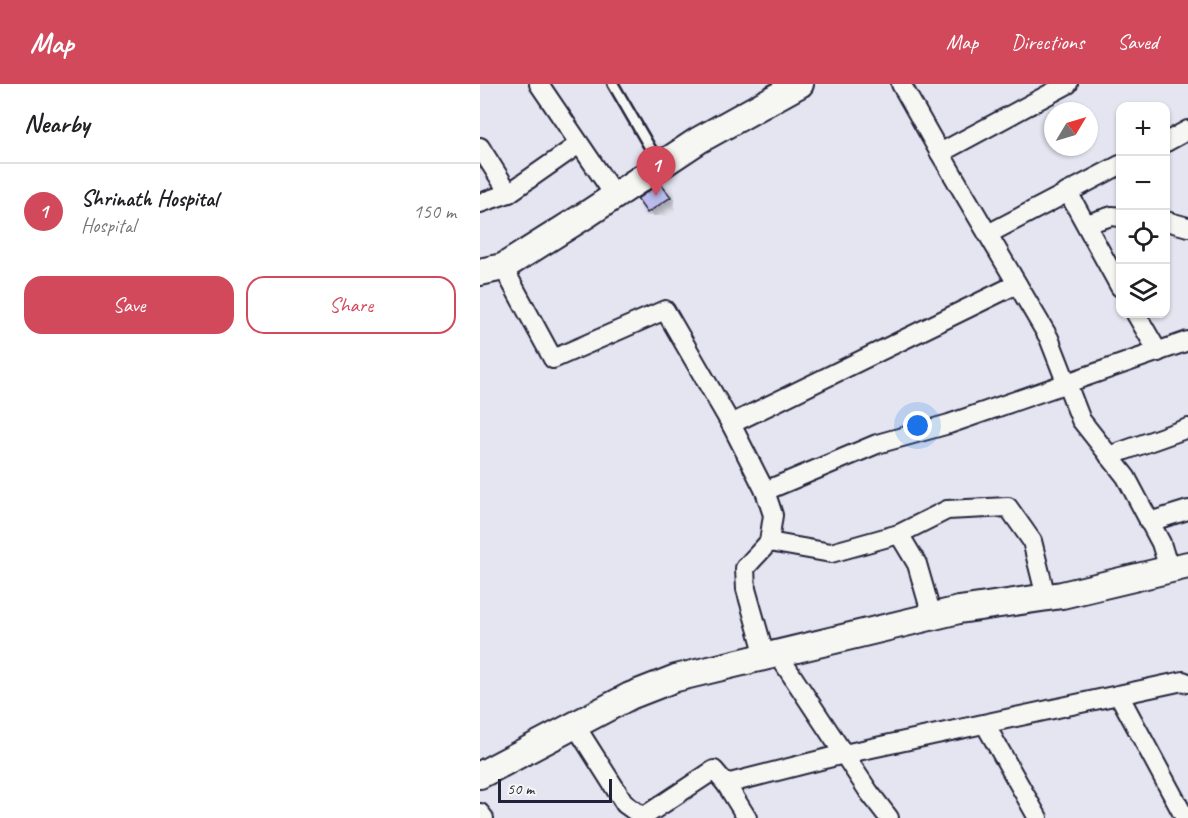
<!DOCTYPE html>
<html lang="en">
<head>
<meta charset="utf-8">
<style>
  :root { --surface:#fff; --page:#f6f6f6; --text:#202124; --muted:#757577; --line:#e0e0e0; --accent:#d1495b }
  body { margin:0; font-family:Caveat,sans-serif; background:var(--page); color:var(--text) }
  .controls { position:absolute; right:18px; top:18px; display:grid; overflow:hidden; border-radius:12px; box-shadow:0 2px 4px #0004 }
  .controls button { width:54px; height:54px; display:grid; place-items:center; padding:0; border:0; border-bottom:2px solid var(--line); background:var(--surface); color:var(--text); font:30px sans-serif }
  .compass { position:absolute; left:564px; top:18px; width:54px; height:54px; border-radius:50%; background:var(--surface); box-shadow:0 2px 4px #0004; rotate:52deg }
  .scale { position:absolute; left:18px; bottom:15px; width:114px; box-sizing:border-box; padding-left:6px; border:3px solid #22223b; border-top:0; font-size:16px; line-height:21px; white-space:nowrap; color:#22223b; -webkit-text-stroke:4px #f6f6f2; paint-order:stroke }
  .you { position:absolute; left:438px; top:342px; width:21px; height:21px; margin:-15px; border:4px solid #fff; border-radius:50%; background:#1a73e8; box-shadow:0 0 0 9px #1a73e833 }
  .badge { display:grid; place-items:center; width:39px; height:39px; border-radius:50%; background:var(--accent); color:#fff; font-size:20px; font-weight:700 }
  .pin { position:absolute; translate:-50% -50px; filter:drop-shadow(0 2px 3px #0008) }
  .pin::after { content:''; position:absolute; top:32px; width:21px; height:18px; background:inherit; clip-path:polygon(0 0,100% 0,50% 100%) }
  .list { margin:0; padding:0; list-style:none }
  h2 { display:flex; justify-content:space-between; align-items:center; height:78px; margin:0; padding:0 24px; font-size:26px }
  h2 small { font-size:20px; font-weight:400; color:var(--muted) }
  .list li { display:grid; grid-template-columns:39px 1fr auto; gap:18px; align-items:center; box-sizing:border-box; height:96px; padding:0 24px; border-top:2px solid var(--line) }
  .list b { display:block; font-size:22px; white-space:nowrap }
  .list p { margin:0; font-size:20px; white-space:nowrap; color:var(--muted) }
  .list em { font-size:20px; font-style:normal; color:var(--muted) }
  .actions { display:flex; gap:12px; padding:18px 24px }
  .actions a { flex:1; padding:14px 0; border:2px solid var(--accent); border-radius:18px; text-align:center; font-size:21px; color:var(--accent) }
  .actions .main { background:var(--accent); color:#fff }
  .icon { flex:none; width:33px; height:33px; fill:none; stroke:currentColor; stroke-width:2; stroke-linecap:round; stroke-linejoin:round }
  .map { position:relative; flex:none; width:708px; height:734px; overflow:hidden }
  header { display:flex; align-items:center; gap:36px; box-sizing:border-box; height:84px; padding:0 30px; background:var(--accent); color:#fff }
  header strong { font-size:28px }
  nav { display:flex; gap:33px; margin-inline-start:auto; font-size:21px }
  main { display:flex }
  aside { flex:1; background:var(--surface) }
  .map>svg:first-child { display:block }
  .building { fill:#bbbced; stroke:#22223b; stroke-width:1.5; filter:url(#shadow) }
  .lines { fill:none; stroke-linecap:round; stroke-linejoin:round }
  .lane-casing { stroke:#22223b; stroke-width:14 }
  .street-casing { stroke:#22223b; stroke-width:22 }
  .secondary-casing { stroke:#22223b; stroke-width:30 }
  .lane { stroke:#f6f6f2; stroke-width:9 }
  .street { stroke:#f6f6f2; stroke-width:18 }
  .secondary { stroke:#f6f6f2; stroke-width:26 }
</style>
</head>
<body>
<header>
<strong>Map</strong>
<nav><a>Map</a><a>Directions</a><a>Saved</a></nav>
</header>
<main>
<aside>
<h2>Nearby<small></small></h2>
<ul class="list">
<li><span class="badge">1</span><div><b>Shrinath Hospital</b><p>Hospital</p></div><em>150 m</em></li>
</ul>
<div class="actions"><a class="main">Save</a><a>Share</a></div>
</aside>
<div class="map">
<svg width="708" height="734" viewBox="0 0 708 734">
  <defs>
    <filter id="shadow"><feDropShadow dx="5.5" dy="5.5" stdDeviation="3" flood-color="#0004"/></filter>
  </defs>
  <rect width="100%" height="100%" fill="#e4e5f0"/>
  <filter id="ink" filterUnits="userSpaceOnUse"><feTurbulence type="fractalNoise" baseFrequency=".0167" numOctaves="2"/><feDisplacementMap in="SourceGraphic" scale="12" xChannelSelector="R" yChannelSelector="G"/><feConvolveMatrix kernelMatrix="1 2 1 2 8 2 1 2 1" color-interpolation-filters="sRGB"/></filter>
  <g filter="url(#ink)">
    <polygon class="building" points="180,99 191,113 167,129 157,115"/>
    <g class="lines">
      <defs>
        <polyline id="lane" points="133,0 180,81"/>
        <g id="street">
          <polyline points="59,0 135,112"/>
          <polyline points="421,0 460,69 569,254 601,336 646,393 681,459 689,485"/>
          <polyline points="686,58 708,46"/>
          <polyline points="0,63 29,109"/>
          <polyline points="460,69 588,0"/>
          <polyline points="588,108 640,203"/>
          <polyline points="0,119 29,109 99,60"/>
          <polyline points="686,137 708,143"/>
          <polyline points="606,140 632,132 640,133"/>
          <polyline points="508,150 640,81"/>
          <polyline points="23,183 73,275 185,226 251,340 285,407 293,431 289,458 265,484 266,505 285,572"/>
          <polyline points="656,230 678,268"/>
          <polyline points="251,340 537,200"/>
          <polyline points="629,372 708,344"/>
          <polyline points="285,407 397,360 469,340 708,257"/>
          <polyline points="669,438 708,426"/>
          <polyline points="419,450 467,426 528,423 552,457 566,513"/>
          <polyline points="289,458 351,469 419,450 437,480 452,532"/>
          <polyline points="297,569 389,708 409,734"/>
          <polyline points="639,611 705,734"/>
          <polyline points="505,640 558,734"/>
          <polyline points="95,641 145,720 163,733 234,686 246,700 267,734"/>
          <polyline points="246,700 364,670 703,597 708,599"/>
          <polyline points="0,729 4,734"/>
        </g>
        <g id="secondary">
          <polyline points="0,188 23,183 109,129 219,56 320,0"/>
          <polyline points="0,691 150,612 196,594 479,526 582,511 708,481"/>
        </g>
      </defs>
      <use href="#lane" class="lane-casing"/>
      <use href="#street" class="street-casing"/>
      <use href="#secondary" class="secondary-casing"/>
      <use href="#lane" class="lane"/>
      <use href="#street" class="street"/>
      <use href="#secondary" class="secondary"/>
    </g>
  </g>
</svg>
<div class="controls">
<button>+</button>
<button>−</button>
<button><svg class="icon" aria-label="locate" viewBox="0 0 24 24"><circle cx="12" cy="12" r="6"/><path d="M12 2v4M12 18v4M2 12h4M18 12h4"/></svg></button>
<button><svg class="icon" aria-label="layers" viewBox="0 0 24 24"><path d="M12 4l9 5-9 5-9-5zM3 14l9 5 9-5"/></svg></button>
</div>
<svg class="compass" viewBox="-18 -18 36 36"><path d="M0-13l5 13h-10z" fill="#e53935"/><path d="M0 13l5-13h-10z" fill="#757577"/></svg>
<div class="scale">50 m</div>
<div class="you"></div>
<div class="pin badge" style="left:176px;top:112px">1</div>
</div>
</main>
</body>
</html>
